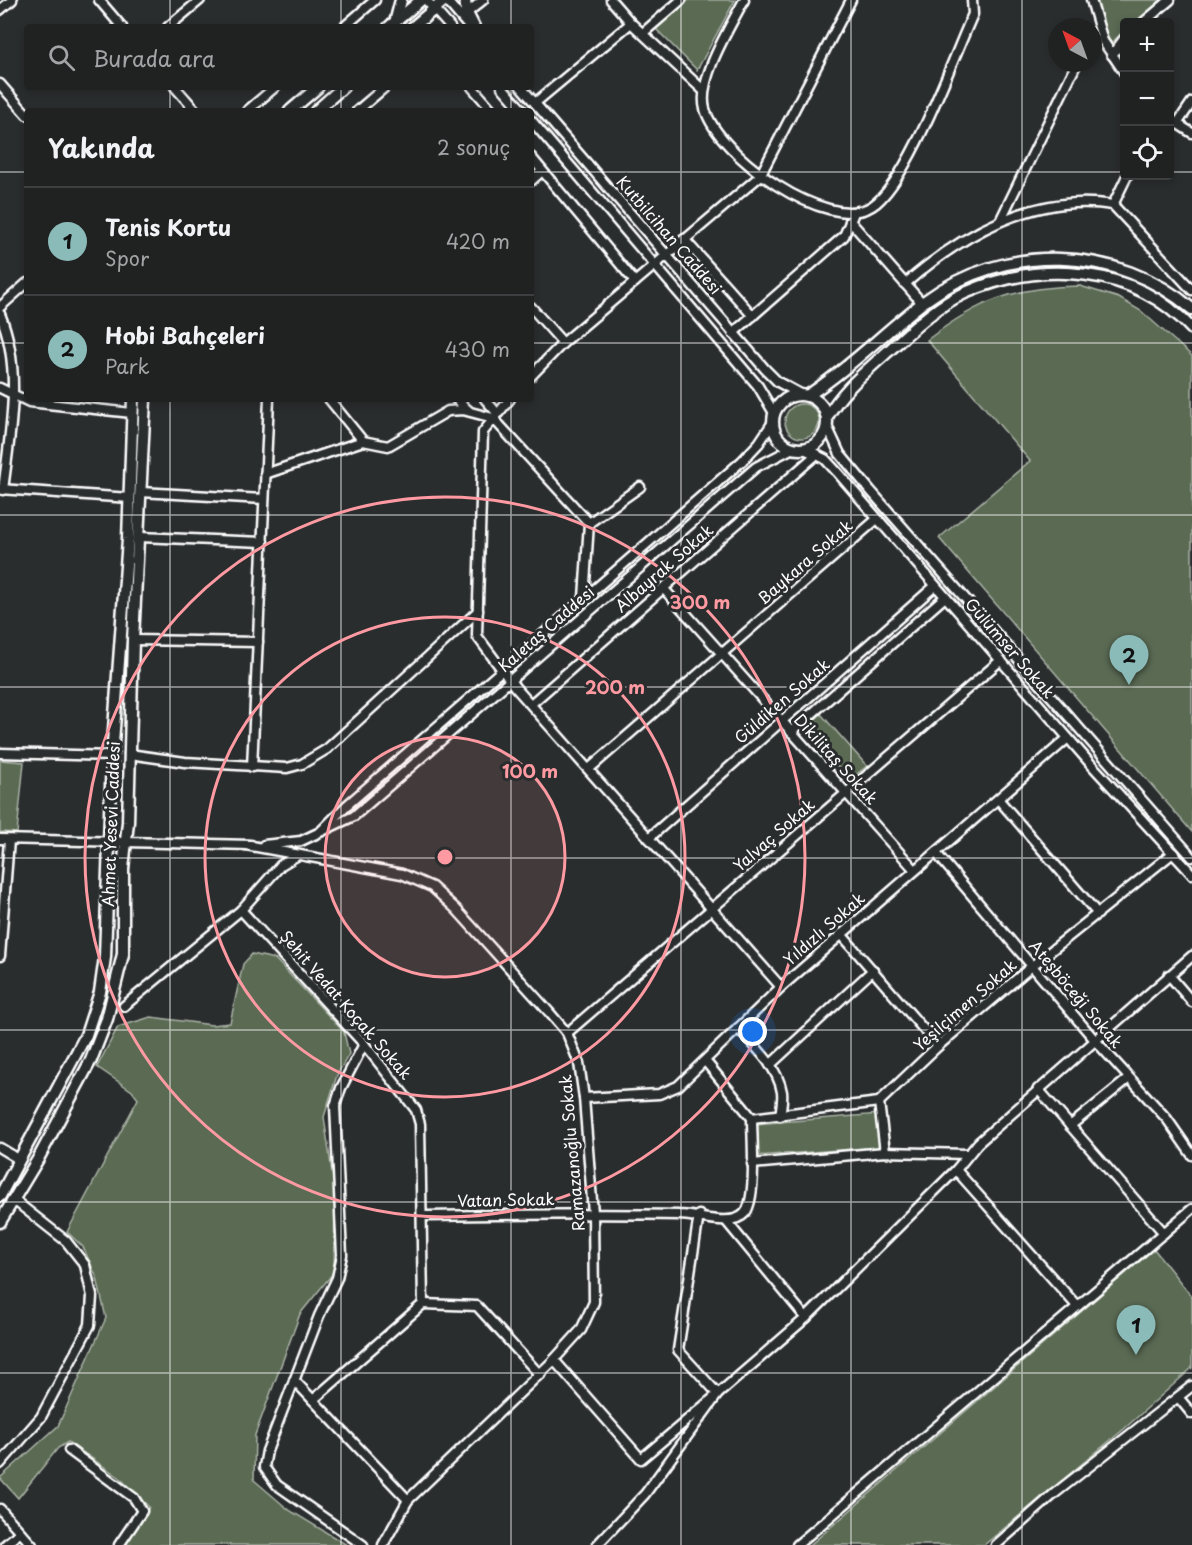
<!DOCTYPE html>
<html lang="tr">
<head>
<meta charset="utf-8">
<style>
  :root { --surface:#202222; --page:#2d2f2f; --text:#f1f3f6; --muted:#a2a4a5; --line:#3d3f40; --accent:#8bbbb9 }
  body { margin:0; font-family:"Playpen Sans",sans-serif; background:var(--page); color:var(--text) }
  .controls { position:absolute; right:18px; top:18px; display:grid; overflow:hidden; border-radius:6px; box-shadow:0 3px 9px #0003 }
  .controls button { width:54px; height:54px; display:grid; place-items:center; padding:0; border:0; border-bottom:2px solid var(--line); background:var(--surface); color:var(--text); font:30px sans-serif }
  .compass { position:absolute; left:1048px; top:18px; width:54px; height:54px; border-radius:50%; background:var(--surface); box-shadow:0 3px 9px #0003; rotate:319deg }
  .you { position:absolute; left:753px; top:1032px; width:21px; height:21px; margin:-15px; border:4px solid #fff; border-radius:50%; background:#1a73e8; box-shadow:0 0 0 9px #1a73e833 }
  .badge { display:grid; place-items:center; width:39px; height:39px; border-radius:50%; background:var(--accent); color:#111; font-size:20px; font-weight:700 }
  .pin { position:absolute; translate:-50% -50px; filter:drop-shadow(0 2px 3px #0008) }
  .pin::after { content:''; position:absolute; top:32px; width:21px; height:18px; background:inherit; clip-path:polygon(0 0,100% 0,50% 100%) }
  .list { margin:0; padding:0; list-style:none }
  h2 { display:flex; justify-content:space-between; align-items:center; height:78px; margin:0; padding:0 24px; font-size:26px }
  h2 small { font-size:20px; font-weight:400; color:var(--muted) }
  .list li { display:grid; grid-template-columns:39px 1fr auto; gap:18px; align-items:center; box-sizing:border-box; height:108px; padding:0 24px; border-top:2px solid var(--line) }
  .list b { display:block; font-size:22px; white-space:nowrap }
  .list p { margin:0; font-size:20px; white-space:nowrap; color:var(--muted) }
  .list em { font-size:20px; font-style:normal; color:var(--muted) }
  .icon { flex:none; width:33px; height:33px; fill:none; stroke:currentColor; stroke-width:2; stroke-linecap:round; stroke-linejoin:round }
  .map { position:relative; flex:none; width:1192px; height:1545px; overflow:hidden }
  .search { position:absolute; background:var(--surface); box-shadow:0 3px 9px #0003; left:24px; top:24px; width:510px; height:66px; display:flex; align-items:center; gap:15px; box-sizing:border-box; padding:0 21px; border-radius:6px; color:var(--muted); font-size:22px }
  .panel { position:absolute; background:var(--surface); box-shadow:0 3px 9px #0003; left:24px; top:108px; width:510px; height:294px; border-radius:6px }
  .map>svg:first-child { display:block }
  .green { fill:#5a6a52; stroke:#acb4a8; stroke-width:1.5 }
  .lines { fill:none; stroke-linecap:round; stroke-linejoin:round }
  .minor-casing { stroke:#fff; stroke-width:13 }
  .major-casing { stroke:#fff; stroke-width:15 }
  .minor { stroke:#2a2d2e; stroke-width:8 }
  .major { stroke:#2a2d2e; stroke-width:10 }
  .grid { fill:none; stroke:#fff; stroke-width:1.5; stroke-opacity:0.55 }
  .ring { fill:none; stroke:#ff9aa2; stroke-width:3 }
  .labels { text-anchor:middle; stroke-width:6; stroke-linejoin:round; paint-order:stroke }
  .street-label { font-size:16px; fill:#fff; stroke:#2a2d2e }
  .centre { fill:#ff9aa2; stroke:#2a2d2e; stroke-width:3 }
  .ring-label { font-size:18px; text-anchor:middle; font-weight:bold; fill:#ff9aa2; stroke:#2a2d2e; stroke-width:6; stroke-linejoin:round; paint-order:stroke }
</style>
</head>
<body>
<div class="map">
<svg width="1192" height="1545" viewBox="0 0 1192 1545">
  <rect width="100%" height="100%" fill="#2a2d2e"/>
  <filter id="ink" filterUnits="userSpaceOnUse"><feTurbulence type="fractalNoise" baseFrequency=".0167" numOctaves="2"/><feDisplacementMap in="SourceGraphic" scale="12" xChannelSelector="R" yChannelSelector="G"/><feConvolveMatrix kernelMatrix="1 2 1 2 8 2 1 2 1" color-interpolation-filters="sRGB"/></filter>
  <g filter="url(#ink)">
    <g class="green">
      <polygon points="689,0 735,0 697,70 656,29"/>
      <polygon points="1096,0 1162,0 1135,22 1124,22 1124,31 1109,45"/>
      <path d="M1080,286l39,12 22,13 51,45v476l-253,-294 91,-77 -103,-121c52,-40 87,-53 153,-54z"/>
      <circle cx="802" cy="421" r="17"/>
      <polygon points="821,714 867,766 849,780 804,729"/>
      <polygon points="0,760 24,762 17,833 0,832"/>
      <polygon points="252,954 275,959 344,1032 349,1054 337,1075 324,1117 335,1193 334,1272 300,1314 255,1435 254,1480 289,1510 347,1545 124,1545 149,1507 119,1477 68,1442 58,1448 18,1498 0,1478 58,1426 106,1318 97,1278 83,1247 67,1232 138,1099 132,1091 97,1067 118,1027 151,1017 212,1025 230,1023 243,964"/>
      <polygon points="880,1114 882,1147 754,1156 754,1124"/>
      <polygon points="1154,1249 1192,1297 1192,1368 1124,1429 984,1545 810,1545"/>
    </g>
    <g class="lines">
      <defs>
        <g id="minor">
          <polyline points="99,0 122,27"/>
          <polyline points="426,0 450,27"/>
          <polyline points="446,0 469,27"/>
          <polyline points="611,0 631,23 703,90"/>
          <path d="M744,0c-14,27 -47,79 -39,109 13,46 123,125 167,97 36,-23 81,-148 101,-192l-1,-14"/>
          <polyline points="1091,0 1103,41 1124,72"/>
          <polyline points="0,10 12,0"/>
          <polyline points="467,13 483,0"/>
          <polyline points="1144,22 1170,0"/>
          <polyline points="168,27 200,0"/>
          <polyline points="344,27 375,0"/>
          <polyline points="643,33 681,0"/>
          <polyline points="1112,55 1124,39"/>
          <polyline points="0,84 27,115"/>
          <polyline points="175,87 196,111"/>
          <polyline points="472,87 493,111"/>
          <polyline points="502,87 523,111"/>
          <polyline points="521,87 765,369 778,382 802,395"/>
          <polyline points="535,103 631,23"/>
          <polyline points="247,111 275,87"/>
          <polyline points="357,111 385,87"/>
          <polyline points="1170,119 1192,133"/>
          <polyline points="531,120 758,386 774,413"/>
          <polyline points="1177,124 1192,102"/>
          <polyline points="531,157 635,282"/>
          <polyline points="531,181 542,171"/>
          <polyline points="1113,205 1127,176"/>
          <polyline points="850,221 922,303"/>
          <polyline points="1000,221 1077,63"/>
          <polyline points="684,239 753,316"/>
          <path d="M905,284c56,-49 130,-92 208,-79l79,85"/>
          <polyline points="0,307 27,283"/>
          <polyline points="531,307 563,343"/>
          <path d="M0,314c23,55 10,118 3,176"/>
          <polyline points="733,333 844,236 853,215"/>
          <polyline points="531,376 563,343 760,176 851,0"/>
          <polyline points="0,388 29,402 132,413"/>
          <polyline points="329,399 363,441"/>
          <polyline points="456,399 469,411"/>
          <polyline points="485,399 497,413"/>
          <polyline points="510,399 483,432 477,636 515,687 781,987"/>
          <polyline points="493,418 589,523"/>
          <polyline points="827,426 840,454 870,490 1192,857"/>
          <polyline points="802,448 825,459 837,472 1089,762 1192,874"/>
          <polyline points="265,474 363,441 388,446 448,411 463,410 493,418"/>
          <polyline points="0,489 130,498"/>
          <polyline points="141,492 264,499"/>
          <polyline points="139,537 263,542"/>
          <polyline points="663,588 915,870"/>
          <polyline points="584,598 589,523 640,487"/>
          <polyline points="133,640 258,642"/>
          <polyline points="531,704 817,454"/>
          <polyline points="791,732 945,597"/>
          <polyline points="0,753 112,756"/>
          <polyline points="129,754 185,762 287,768 302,764 327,749 478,611"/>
          <polyline points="252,767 269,399"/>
          <polyline points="589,769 877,519"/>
          <polyline points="999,800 1098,914"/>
          <polyline points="321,831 346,806 742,461 759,443 773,422"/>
          <polyline points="649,838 935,586"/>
          <polyline points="0,839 251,845"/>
          <polyline points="246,845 402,874 432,887 456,909 549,1012 567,1033 579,1063 584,1098 593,1213 594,1302 581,1330 551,1363 408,1500 383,1545"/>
          <polyline points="264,845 301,841 354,816 756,467 793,448"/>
          <polyline points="936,853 1094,1039 1167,1119 1192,1155"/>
          <polyline points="241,910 364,1044 416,1110 420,1124 423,1304"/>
          <polyline points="841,934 938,1046"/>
          <polyline points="0,956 9,840"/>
          <polyline points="1169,975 1192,1002"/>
          <polyline points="124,1006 241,910 281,865 298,855"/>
          <path d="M738,1028c16,17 40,39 44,64 1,7 -1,17 -2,24"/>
          <polyline points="567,1033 1001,660"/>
          <polyline points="770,1065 873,970"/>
          <polyline points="1038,1089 1164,1233"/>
          <polyline points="584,1098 659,1094 678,1086 781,987 1068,738"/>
          <polyline points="879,1102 885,1152"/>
          <polyline points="752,1118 879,1102 938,1046 1032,966 1173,853"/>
          <polyline points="1070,1126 1128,1079"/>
          <polyline points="0,1148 20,1160"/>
          <polyline points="752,1164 885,1152 968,1154"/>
          <polyline points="956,1170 1077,1306"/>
          <path d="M422,1216c86,-1 171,-3 257,-1 18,0 53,13 66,-2 12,-15 7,-74 7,-95l-46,-56"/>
          <polyline points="727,1222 806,1318"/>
          <polyline points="423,1304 477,1306 540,1375"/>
          <polyline points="554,1360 641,1459 718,1394 678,1350 699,1215"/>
          <polyline points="294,1380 408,1500"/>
          <polyline points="1178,1397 1192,1414"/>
          <polyline points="313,1400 423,1304"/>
          <polyline points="69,1450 134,1498 142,1511 119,1545"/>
          <polyline points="0,1464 41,1417 90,1325 92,1296 85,1265 66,1241 14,1200"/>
          <polyline points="0,1509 32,1545"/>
          <polyline points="5,1545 20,1532"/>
          <polyline points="363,1545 277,1485 264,1467 267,1451 319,1316 337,1278 342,1255 335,1106 341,1088 364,1044"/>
          <polyline points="597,1545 645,1494 718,1394 806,1318 956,1170 978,1143 1192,956"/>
          <polyline points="797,1545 1192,1209"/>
          <polyline points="996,1545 1054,1494 1192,1386"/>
        </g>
        <g id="major">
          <polyline points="465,0 466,11 474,27"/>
          <polyline points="396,19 401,0"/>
          <polyline points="389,27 421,0"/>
          <polyline points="413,27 445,0"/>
          <polyline points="290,111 318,87"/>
          <polyline points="316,111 343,87"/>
          <circle cx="800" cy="422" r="27"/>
          <path d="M807,396c43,-28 77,-64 118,-95 79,-59 193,-56 267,8"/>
          <path d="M827,417c15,-26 36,-43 58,-63 25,-22 49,-47 80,-61 75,-33 169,-28 227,36"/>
          <polyline points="0,1196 86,1035 100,992 105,957 112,756 128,539 133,399"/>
          <polyline points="0,1222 38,1159 91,1060 107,1019 123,954 123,869 128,822 133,640 145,399"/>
        </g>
      </defs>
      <use href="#minor" class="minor-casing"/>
      <use href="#major" class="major-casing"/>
      <use href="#minor" class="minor"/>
      <use href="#major" class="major"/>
    </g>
  </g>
  <path class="grid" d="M170,0v27M341,0v27M511,0v27M681,0v1545M851,0v1545M1022,0v1545M170,87v24M341,87v24M511,87v24M0,172h27M531,172h593M1170,172h22M0,343h27M531,343h661M170,399v1146M341,399v1146M511,399v1146M0,515h1192M0,687h1192M0,858h1192M0,1030h1192M0,1202h1192M0,1373h1192"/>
  <circle cx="445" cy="857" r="120" fill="#ff9aa2" fill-opacity=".12"/>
  <g class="ring">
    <circle cx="445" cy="857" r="120"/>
    <circle cx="445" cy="857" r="240"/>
    <circle cx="445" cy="857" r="360"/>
  </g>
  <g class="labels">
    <g class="street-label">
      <text transform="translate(669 235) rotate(49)" y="6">Kutbilcihan Caddesi</text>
      <text transform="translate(805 562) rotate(-41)" y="6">Baykara Sokak</text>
      <text transform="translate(664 568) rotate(-41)" y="6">Albayrak Sokak</text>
      <text transform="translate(546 629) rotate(-41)" y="6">Kaletaş Caddesi</text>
      <text transform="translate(1010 648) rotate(49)" y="6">Gülümser Sokak</text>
      <text transform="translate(782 701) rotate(-41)" y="6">Güldiken Sokak</text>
      <text transform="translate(836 759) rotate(48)" y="6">Dikilitaş Sokak</text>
      <text transform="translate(111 824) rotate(-88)" y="6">Ahmet Yesevi Caddesi</text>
      <text transform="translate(774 835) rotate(-41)" y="6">Yalvaç Sokak</text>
      <text transform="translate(824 929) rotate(-41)" y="6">Yıldızlı Sokak</text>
      <text transform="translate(1076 994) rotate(50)" y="6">Ateşböceği Sokak</text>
      <text transform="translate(346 1005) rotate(49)" y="6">Şehit Vedat Koçak Sokak</text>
      <text transform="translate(965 1005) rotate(-41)" y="6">Yeşilçimen Sokak</text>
      <text transform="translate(572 1153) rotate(-95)" y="6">Ramazanoğlu Sokak</text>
      <text transform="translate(506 1200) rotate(-1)" y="6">Vatan Sokak</text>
    </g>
  </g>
  <circle cx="445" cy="857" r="9" class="centre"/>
  <g class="ring-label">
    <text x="700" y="609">300 m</text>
    <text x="615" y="694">200 m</text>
    <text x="530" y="778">100 m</text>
  </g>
</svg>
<div class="controls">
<button>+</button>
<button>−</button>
<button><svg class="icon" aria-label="locate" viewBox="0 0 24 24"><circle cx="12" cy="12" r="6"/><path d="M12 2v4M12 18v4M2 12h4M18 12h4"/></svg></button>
</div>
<svg class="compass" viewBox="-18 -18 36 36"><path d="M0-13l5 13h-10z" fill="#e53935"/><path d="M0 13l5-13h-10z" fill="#a2a4a5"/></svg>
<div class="you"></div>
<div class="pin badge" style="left:1136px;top:1355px">1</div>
<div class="pin badge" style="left:1129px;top:685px">2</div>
<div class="search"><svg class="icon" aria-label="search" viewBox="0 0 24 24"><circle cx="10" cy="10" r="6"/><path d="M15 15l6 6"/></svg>Burada ara</div>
<section class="panel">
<h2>Yakında<small>2 sonuç</small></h2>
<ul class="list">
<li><span class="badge">1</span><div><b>Tenis Kortu</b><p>Spor</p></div><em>420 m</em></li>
<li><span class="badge">2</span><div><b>Hobi Bahçeleri</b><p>Park</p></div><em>430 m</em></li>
</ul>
</section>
</div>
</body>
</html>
